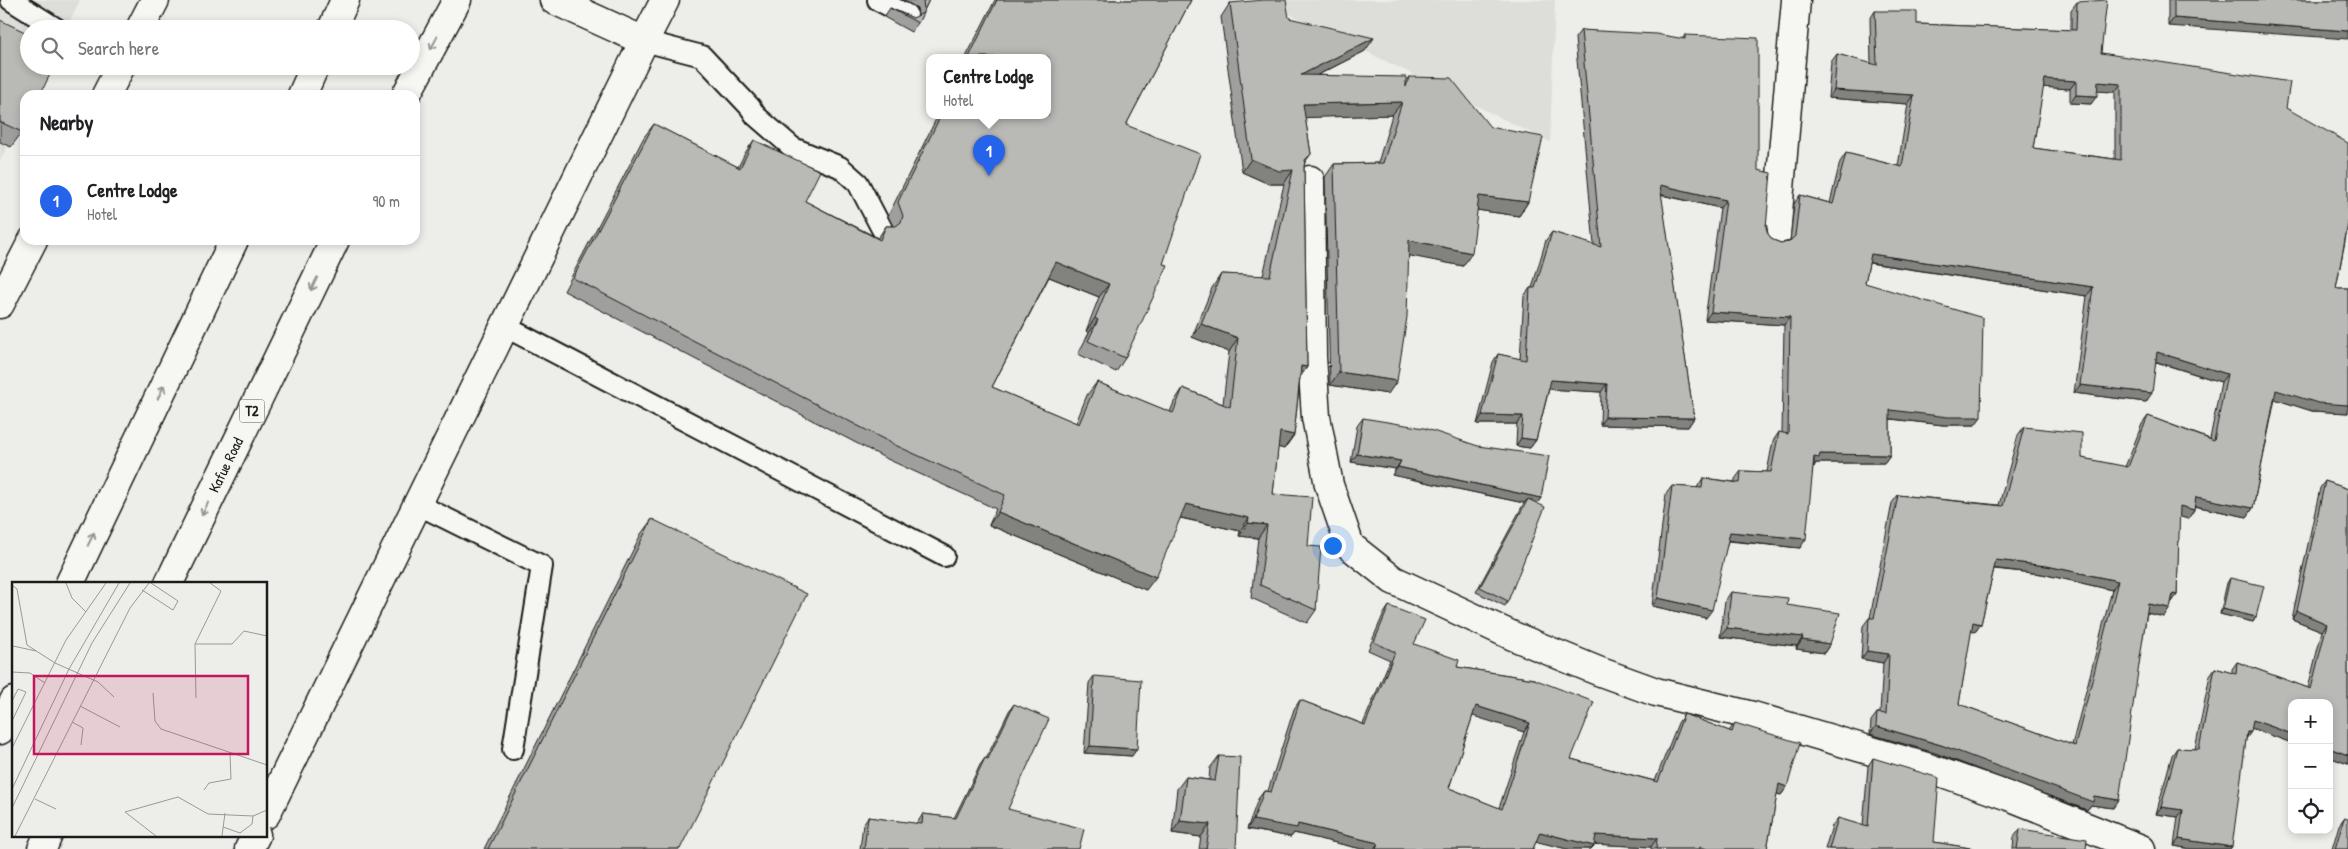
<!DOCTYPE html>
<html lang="en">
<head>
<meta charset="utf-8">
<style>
  :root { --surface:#fff; --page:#f2f2f2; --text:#202124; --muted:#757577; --line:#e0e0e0; --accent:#2563eb }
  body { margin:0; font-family:"Patrick Hand",sans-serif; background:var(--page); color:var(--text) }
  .controls { position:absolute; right:15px; bottom:15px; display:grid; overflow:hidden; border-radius:10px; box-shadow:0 2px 8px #0003 }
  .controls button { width:45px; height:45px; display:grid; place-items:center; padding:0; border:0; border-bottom:1px solid var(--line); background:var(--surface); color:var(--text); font:25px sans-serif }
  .you { position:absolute; left:1332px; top:545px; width:18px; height:18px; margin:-12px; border:4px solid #fff; border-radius:50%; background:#1a73e8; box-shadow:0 0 0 8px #1a73e833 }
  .badge { display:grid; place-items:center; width:32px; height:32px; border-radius:50%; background:var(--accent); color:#fff; font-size:16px; font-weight:700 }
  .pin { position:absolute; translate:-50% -41px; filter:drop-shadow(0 1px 2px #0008) }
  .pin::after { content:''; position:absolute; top:26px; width:18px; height:15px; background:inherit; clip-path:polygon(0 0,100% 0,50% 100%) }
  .popup { position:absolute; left:926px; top:54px; width:125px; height:65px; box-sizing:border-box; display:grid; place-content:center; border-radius:10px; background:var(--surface); filter:drop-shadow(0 1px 4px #0005); font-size:16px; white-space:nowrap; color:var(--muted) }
  .popup b { font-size:19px; color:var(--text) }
  .popup::after { content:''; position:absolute; left:50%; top:100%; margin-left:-10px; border:10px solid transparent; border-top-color:var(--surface) }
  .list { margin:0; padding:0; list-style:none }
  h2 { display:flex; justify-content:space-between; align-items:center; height:65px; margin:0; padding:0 20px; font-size:21px }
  h2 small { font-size:16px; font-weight:400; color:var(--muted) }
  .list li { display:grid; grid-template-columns:32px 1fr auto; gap:15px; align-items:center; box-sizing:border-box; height:90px; padding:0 20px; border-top:1px solid var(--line) }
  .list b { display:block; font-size:19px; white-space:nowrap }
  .list p { margin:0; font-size:16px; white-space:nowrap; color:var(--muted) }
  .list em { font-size:16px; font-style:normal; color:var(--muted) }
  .icon { flex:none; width:28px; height:28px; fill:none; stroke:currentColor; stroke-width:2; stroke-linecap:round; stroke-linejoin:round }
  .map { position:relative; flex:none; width:2348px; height:849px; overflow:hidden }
  .search { position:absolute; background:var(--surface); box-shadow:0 2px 8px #0003; left:20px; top:20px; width:400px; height:55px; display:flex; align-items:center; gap:12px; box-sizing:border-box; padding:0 18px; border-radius:28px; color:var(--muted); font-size:19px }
  .panel { position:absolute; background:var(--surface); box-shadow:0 2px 8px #0003; left:20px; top:90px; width:400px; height:155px; border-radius:15px }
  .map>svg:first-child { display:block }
  .built { fill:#ddddda }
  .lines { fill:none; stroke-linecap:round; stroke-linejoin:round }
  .lane-casing { stroke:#1c1c1c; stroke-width:24 }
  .street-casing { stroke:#1c1c1c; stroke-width:31 }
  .secondary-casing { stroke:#1c1c1c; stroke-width:31 }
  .primary-casing { stroke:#1c1c1c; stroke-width:31 }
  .lane { stroke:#f6f6f2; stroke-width:20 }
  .street { stroke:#f6f6f2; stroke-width:28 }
  .secondary { stroke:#f6f6f2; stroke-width:28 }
  .primary { stroke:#f6f6f2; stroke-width:28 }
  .wall { fill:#9f9f9d; stroke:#1c1c1c; fill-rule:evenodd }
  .shaded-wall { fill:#82827f; stroke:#1c1c1c }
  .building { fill:#b9b9b6; stroke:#1c1c1c; fill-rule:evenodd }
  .oneway { stroke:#949492 }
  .labels { text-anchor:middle; stroke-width:4.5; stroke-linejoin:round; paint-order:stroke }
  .shield { fill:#f6f6f2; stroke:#5d5d5c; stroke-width:1 }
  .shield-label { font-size:14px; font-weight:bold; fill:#1c1c1c }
  .street-label { font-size:15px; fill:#1c1c1c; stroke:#f6f6f2 }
  .inset-road { fill:none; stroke:#999997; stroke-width:1 }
  .view { fill:#c2185b; fill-opacity:0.15; stroke:#c2185b; stroke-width:2.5 }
  .inset-edge { fill:none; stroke:#1c1c1c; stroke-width:2.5 }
</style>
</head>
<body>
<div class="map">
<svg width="2348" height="849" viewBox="0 0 2348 849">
  <rect width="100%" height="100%" fill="#edede9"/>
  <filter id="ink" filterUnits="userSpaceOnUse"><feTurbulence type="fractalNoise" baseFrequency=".02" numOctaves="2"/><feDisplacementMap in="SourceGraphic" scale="10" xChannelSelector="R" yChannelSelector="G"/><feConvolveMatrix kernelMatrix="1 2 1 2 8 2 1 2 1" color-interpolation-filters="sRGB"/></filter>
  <g filter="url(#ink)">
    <g class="built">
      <polygon points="0,0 80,0 66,29 29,29 25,111 0,161"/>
      <polygon points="1261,0 1555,0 1550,142 1365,51"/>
    </g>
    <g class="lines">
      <defs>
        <g id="lane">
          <polyline points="11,0 57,29"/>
          <polyline points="878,0 907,15"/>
          <polyline points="644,41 702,56 750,107 756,116 793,148 840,167 858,183 882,229"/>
          <polyline points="504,326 944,556"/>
          <polyline points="417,504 542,566 513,749"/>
        </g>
        <g id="street">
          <polyline points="140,29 155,0"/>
          <polyline points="106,95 121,66"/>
          <polyline points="1310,180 1312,357 1316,417 1329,485 1350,546 1393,580 1513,636 1598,671 1656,692 1753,716 1926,767 2014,798 2141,849"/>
          <polyline points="1776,236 1796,0"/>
          <polyline points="0,304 33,240"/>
          <polyline points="266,814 644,41"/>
          <polyline points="249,849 256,835"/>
        </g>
        <polyline id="secondary" points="554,0 644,41 665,0"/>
        <g id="primary">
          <polyline points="332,29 345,0"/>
          <polyline points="302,95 315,66"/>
          <polyline points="406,95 457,0"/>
          <polyline points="70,583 234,240"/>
          <polyline points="169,583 335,240"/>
          <polyline points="0,730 14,701"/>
          <polyline points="42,849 48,835"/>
        </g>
      </defs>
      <use href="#lane" class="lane-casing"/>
      <use href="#street" class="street-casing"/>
      <use href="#secondary" class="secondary-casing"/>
      <use href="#primary" class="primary-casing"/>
      <use href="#lane" class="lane"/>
      <use href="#street" class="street"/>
      <use href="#secondary" class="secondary"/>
      <use href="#primary" class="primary"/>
    </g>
    <g class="wall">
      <polygon points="903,0 929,0 918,23 911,32 884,17 890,8 913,18 918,16 917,8"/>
      <polygon points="995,0 1191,0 1126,125 1125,358 1116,372 1078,354 1089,333 1086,331 1099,297 1049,277 992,387 1076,423 1087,395 1097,382 1170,412 1174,402 1183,388 1223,404 1229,352 1192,337 1212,288 1221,274 1263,276 1284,184 1269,184 1242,172 1221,17 1230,3 1289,18 1365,51 1318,75 1406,81 1409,77 1528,202 1519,216 1477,210 1463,266 1409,255 1388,394 1330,385 1325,177 1334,164 1378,163 1392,115 1305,117 1311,154 1305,162 1304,167 1307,367 1300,377 1294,435 1284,449 1278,447 1273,494 1308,546 1316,610 1307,623 1251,598 1258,538 1239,536 1240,531 1180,518 1146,590 989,525 996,509 885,458 564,291 644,137 654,124 738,167 745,153 754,140 805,201 878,238 886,226 893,226 888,216 938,115 1048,115 1048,57 966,57"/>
      <polygon points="2168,0 2348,0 2168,26"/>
      <path d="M2077,2l24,51 185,55 61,123 -11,57h12v125l-36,-2 -37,-12 -22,109 -6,9 -53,-11 -6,13 -9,-3 -2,79 -6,8 -1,5 -6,9 -17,-4 -34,195 -22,-3 -4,5 -152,-57 -65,-19 1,-13 6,-8h3l3,-50 -22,-4 2,-33 6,-8h1l22,-115 6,-8 101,10 19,-70 6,-8 58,31 43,9 17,-43 6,-8 62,23 11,-57 -65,-20 -10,40 -72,-9 13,-97 -218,-33 -4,20 110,142h-32l-53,-6v36l-6,8h-68l-3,4 -13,81 -72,-7 -22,77 -54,-12 14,-112 6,-8 25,2 1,-2 5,-8 32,4v-3l6,-8 26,1 6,-31 6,-9 3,1 2,-108 -79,-5 15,-112 -59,-13 33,223 -6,9 -88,-2 1,-33 -52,-3 -13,51 -6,8 -14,-2 1,-22h-40l16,-62 5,-8 22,5 4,-63 6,-8h2l14,-48 6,-8 42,13 -19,-207 6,-8 101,9 3,-4 73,135 10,64 5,6 8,3 9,-2 4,-37 6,-9 30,8 10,-41 6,-9 52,13 10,-62 -80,-6 3,-36 6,-8 34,10 -1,-45 5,-8 42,13 154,6v-20zM2043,87l27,2v14l21,1 6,-13 18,1v67l-82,-11zM1994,569l48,5 70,16 -40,155 -113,-41 12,-73 4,1 6,-8z"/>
      <polygon points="0,20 22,132 11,147 0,142"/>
      <polygon points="1363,418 1541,498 1537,503 1508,601 1505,606 1476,592 1524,503 1392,475 1396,469 1351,462 1357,426"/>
      <polygon points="2325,481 2348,489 2348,764 2329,757 2292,703 2292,743 2252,728 2246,739 2230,849 2192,849 2174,846 2178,817 2156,814 2172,755 2177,748 2195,749 2210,675 2215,668 2232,673 2232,669 2237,662 2308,688 2322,631 2292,619 2320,488"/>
      <polygon points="652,519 680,849 484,849 641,534"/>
      <polygon points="2230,578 2256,617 2253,622 2220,614 2227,583"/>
      <polygon points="1731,592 1787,605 1830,644 1824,653 1796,649 1797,646 1720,637 1725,601"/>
      <path d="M1389,606l25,38 43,23 77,12 37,80 84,22 23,-58 6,-9 45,17 6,-8 52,64 -6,8 -4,-1 -10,55h-116v-2l-57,-3 -3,5h-24l-31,-8 -3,8h-171l-68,-16 -3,4 -44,-8 11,-30 6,-8h4l26,-82 6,-9 63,24 27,-64 -22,-10 15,-35zM1473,715l51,17 -25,76 -50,-20z"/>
      <polygon points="1094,676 1132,756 1084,753 1089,683"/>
      <polygon points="1014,704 1008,809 1079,849 860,849 863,824 868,817 918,824 919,820 923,814 954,818 980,765 985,758 986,759 1009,711"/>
      <polygon points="1219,756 1236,849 1199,849 1201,837 1172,833 1177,789 1186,777 1209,780 1210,768"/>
      <polygon points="1873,758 1934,842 1976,849 1825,849 1832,826 1838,818 1863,826 1868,766"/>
      <polygon points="2344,818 2348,849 2332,849 2339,825"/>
      <polygon points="2020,829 2086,849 2013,849 2014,837"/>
    </g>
    <g class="shaded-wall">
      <polygon points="2174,18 2348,31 2348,39 2168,26"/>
      <polygon points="1374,38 1365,51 1292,88 1301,75"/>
      <polygon points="2045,79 2076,81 2070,89 2039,87"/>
      <polygon points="2098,82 2121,84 2115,92 2092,91"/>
      <polygon points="1834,90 1914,95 1908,104 1828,98"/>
      <polygon points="2076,95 2097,96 2091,104 2070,103"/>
      <polygon points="1402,102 1392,115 1294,118 1303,104"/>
      <polygon points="1251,159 1293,170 1284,184 1269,184 1242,172"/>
      <polygon points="1660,185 1726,200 1720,208 1654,193"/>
      <polygon points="1479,196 1528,202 1519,216 1469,209"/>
      <polygon points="1409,240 1472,253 1463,266 1400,254"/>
      <polygon points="1871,254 2093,287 2087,296 1865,262"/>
      <polygon points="1056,262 1109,284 1099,297 1047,276"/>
      <polygon points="1711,312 1790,317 1784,325 1705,320"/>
      <polygon points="1095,318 1098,320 1089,333 1086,331"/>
      <polygon points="1201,324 1238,338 1229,352 1192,337"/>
      <polygon points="2157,352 2227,374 2221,382 2151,360"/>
      <polygon points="1301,366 1307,367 1298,380"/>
      <polygon points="1339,372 1397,381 1388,394 1330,385"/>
      <polygon points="1551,380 1607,384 1601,392 1545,389"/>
      <polygon points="2080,385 2152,393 2146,402 2074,393"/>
      <polygon points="2276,390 2348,405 2348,413 2312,411 2271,398"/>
      <polygon points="1890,410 1981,417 1975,425 1943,425 1884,418"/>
      <polygon points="1482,415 1523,416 1517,424 1477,424"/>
      <polygon points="1605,417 1694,418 1688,427 1600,425"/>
      <polygon points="1280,432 1294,435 1284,449 1271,445"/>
      <polygon points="1521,438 1536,440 1530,448 1516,446"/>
      <polygon points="1357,454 1401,461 1396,469 1351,462"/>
      <polygon points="1820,454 1890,455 1884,463 1816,463 1814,467 1814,457"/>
      <polygon points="1398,467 1541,498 1535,506 1528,499 1524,503 1392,475"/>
      <polygon points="2196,497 2253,508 2247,517 2190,505"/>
      <polygon points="1186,504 1249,518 1240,531 1177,517"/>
      <polygon points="2180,506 2194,510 2188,519 2174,515"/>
      <polygon points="998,512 1156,577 1146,590 989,525"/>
      <polygon points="1248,523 1267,525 1258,538 1239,536"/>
      <polygon points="1730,532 1806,539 1800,548 1724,540"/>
      <polygon points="1996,560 2047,566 2118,581 2112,590 2042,574 1990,568"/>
      <polygon points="2173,594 2177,595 2171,603"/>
      <polygon points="1658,598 1712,610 1706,618 1652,606"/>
      <polygon points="2148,604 2170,608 2164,617 2143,612"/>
      <polygon points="2223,609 2256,617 2253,622 2220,614"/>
      <polygon points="2297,611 2327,624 2322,631 2292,619"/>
      <polygon points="1973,622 1981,624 1975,632 1967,630"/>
      <polygon points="1727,628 1803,637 1797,646 1720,637"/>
      <polygon points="1802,640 1830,644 1824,653 1796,649"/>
      <polygon points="1867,651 1889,654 1883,663 1861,659"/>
      <polygon points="1476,706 1530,723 1524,732 1470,715"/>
      <polygon points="2253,720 2292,734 2292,743 2248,727"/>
      <polygon points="1876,726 1941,745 2094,796 2119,800 2113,808 2091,805 2087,810 1935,753 1870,734"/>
      <polygon points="2247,732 2251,732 2246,739"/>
      <polygon points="1090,746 1137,749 1132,756 1084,753"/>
      <polygon points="2329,748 2348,755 2348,764 2329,757"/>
      <polygon points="1779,784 1787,787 1781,795 1773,793"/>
      <polygon points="2161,807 2183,810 2178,817 2156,814"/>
      <polygon points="1253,820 1298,824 1378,843 1374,849 1362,849 1294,833 1291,837 1247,829"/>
      <polygon points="1180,821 1210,824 1201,837 1172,833"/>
      <polygon points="1540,832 1594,846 1591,849 1567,849 1534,841"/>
      <polygon points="1596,835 1657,838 1651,847 1590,844"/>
      <polygon points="2179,839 2232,847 2230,849 2192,849 2174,846"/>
    </g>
    <g class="building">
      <polygon points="923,0 929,0 924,10"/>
      <polygon points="997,0 1191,0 1126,125 1200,154 1163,264 1168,265 1125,358 1088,341 1098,320 1095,318 1109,284 1056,262 992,387 1079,424 1097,382 1173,413 1183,388 1230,407 1238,338 1201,324 1221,274 1270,276 1293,170 1279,171 1251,159 1230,3 1264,0 1286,0 1289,18 1374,38 1301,75 1406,77 1406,87 1409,77 1451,78 1490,127 1543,137 1528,202 1479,196 1472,253 1409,240 1407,317 1397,381 1339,372 1334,164 1383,163 1402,102 1303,104 1311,154 1305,160 1304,167 1307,367 1301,366 1294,435 1280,432 1273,494 1312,497 1308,546 1321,547 1316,610 1260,585 1267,525 1248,523 1249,518 1186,504 1156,577 998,512 1005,495 895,445 573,278 654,124 740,168 754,140 820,171 805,201 880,240 886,226 896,226 901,222 903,216 898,202 941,115 1048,115 1048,57 969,57"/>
      <path d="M2107,0l-6,53 189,29 -4,26 62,35v80l-12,65h12v117l-30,-2 -42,-13 -23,118 -57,-11 -2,13 -14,-4 -3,89 -4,-1 -3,14 -22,-4 -29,196 -25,-4 -1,6 -152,-57 -65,-19 1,-13 9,1 3,-60 -22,-3 2,-33h5l24,-123 105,11 21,-79 58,6v25l46,9 20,-51 66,25 13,-67 -70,-22 -5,41 -72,-8 13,-98 -222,-33 -6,29 118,35 -2,99h-33l-58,-7v45l-70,-1 -1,4 -5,-1 -8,82 -76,-7 -18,78 -54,-12 14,-112 30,2 1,-10 37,5 1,-12 30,1 8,-40 9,2 2,-117 -79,-5 15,-112 -66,-15 34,233 -89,-1 2,-33 -56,-4 -15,60 -15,-2 2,-22 -41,-1 16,-61 28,6 4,-72h5l17,-56 49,15 -20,-217 75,4 29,5v-4l73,3v132l13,3 -5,54 2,7 5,6 8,3 8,-1 6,-6 5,-41 33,9 13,-51 56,14 12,-72 -80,-5 3,-36 40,11 -2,-54h42v13l159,6 1,-28zM2045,79l31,2v14l21,1 1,-14 23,2v76l-88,-12zM1996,560l51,6 71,15 -43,165 -116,-42 14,-82 8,2z"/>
      <polygon points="2174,0 2348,0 2348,31 2174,18"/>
      <polygon points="890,8 913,18 923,13 918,23"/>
      <polygon points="0,20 29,34 29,66 54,66 40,95 25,95 25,125 22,132 0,122"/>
      <polygon points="1363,418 1424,428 1478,446 1549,456 1541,498 1398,467 1401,461 1357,454"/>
      <polygon points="2325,481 2348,489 2348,755 2329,748 2329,703 2292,703 2292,734 2253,720 2251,732 2247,732 2232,847 2179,839 2183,810 2161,807 2177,748 2199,749 2215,668 2236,674 2237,662 2311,689 2327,624 2297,611"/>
      <polygon points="1528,499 1545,507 1508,601 1480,587"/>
      <polygon points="652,519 807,594 680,849 488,849"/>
      <polygon points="2230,578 2264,586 2256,617 2223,609"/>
      <polygon points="1731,592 1788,598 1787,605 1840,613 1830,644 1802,640 1803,637 1727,628"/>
      <path d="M1389,606l36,14 -11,24 45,16 -2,7 77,12 60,23 -23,57 87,23 26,-68 48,18 3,-9 65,20 -13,44 -8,-3 -12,65h-59l-8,-2v2h-44l1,-11 -61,-3 -2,11 -54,-14 -7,17h-157l2,-6 -80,-19 -1,4 -44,-8 11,-29 7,1 29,-92 65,25 30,-73 -21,-10zM1476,706l54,17 -28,86 -53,-21z"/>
      <polygon points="1094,676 1141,680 1137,749 1090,746"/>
      <polygon points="1014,704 1049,719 1008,809 1084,829 1079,849 864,849 868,817 922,824 923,814 956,818 985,758 988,759"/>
      <polygon points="1219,756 1240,757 1236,849 1206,849 1210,824 1180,821 1186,777 1215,781"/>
      <polygon points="1873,758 1939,778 1934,842 1976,849 1829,849 1838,818 1868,827"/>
      <polygon points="2344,818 2348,819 2348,849 2335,849"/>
      <polygon points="2020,829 2087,839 2086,849 2017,849"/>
    </g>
    <defs><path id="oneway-shaft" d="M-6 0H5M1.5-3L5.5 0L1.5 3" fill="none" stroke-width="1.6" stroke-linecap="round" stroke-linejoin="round" transform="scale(1.25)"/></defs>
    <g class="oneway">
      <use href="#oneway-shaft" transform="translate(434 43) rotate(118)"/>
      <use href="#oneway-shaft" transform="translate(314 284) rotate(116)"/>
      <use href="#oneway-shaft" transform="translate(161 392) rotate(-64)"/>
      <use href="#oneway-shaft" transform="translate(205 509) rotate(116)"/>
      <use href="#oneway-shaft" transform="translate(91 539) rotate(-64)"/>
    </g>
  </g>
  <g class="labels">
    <rect class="shield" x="239.5" y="399.5" width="25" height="23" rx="4"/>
    <g class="shield-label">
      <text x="252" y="416">T2</text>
    </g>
    <g class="street-label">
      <text transform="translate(226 465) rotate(-64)" y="5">Kafue Road</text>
    </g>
  </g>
  <g transform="translate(12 582)">
    <rect width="255" height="255" fill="#edede9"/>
    <path class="inset-road" d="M54,1l6,15 14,14M0,3l5,4 10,56 28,18 43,19 16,15M130,8l31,20 5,-9 -27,-18M183,62l26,-53 -11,-8M1,64l23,5M0,90l18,1 15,10M141,111l2,28 6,8 106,36M184,116l-1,-54h37l12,-13 23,5M0,119l6,-12 8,3 -14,29M68,124l40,21M60,140l11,6 -2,17M0,166l54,-108 40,-57M0,207l57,-120 50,-86M192,208l5,-7 22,-4 -1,-25M23,217l21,10M0,226l80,-165 38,-60M211,245l17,6 12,-9 1,-8M3,254l115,-228 19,-25M144,254l-31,-24 53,-15 30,17 45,2 14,-6M210,254l3,-23"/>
    <path class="view" d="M22,94h214v78h-214z"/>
    <rect width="255" height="255" class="inset-edge"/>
  </g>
</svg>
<div class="controls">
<button>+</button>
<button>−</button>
<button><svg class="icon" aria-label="locate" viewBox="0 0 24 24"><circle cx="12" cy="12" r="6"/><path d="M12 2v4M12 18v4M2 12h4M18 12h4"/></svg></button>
</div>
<div class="you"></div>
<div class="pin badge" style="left:989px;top:176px">1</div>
<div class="popup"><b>Centre Lodge</b>Hotel</div>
<div class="search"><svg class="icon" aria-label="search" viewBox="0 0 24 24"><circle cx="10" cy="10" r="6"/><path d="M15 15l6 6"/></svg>Search here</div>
<section class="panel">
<h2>Nearby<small></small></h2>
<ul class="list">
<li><span class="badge">1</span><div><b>Centre Lodge</b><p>Hotel</p></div><em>90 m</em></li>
</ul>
</section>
</div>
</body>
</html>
